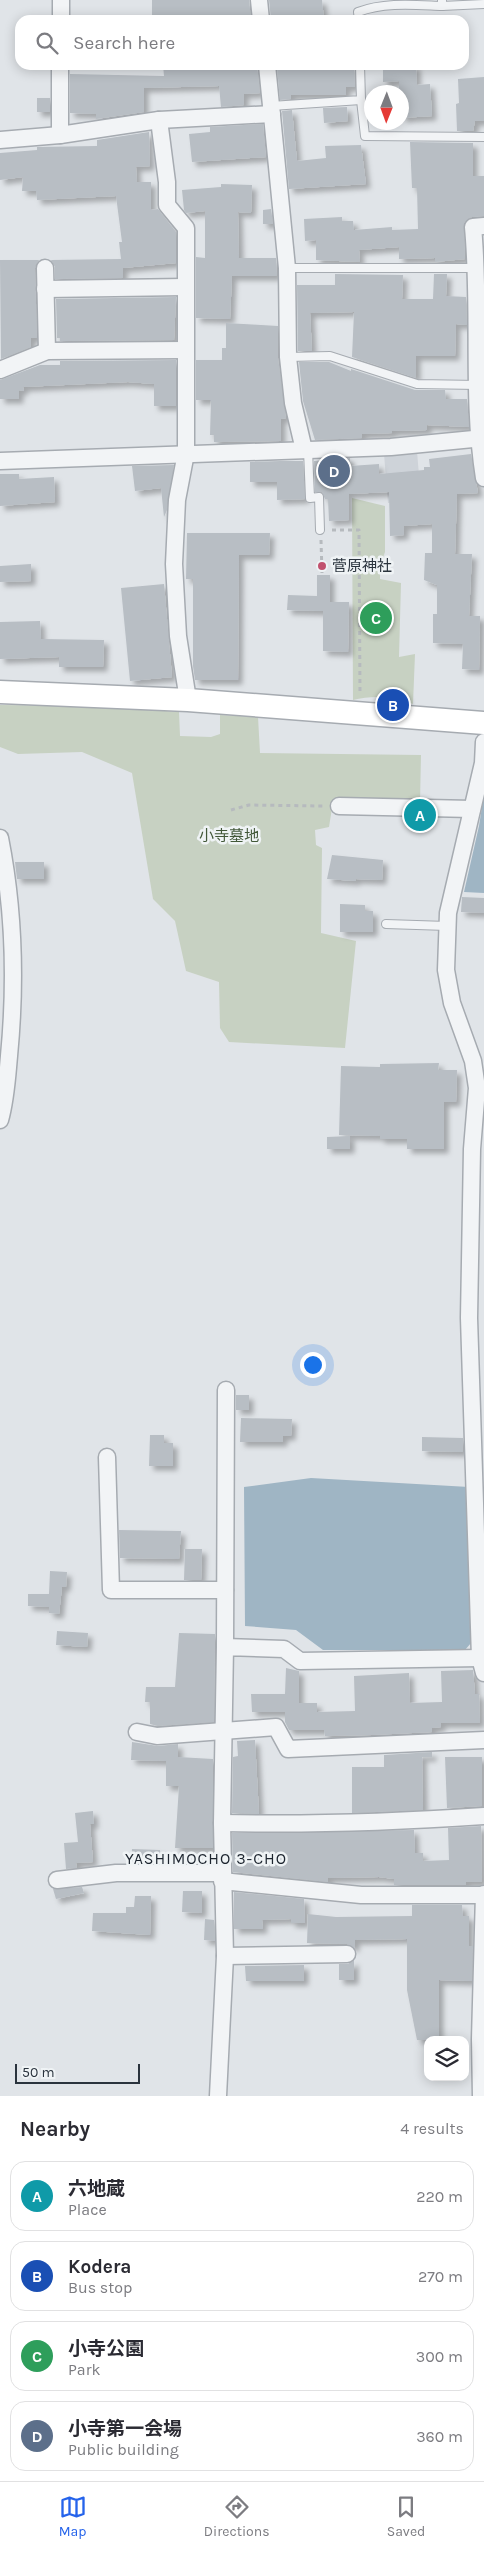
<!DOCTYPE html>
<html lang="en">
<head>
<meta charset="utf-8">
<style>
  :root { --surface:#fff; --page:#f7f7f7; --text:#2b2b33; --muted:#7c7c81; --line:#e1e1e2; --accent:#2563eb }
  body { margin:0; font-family:Karla,"Noto Sans JP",sans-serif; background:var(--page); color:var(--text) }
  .controls { position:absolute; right:15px; bottom:15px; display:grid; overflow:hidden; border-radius:10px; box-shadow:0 2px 12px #0003 }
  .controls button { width:45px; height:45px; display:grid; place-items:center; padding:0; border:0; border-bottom:1px solid var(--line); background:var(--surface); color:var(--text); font:25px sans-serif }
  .compass { position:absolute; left:364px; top:85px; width:45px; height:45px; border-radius:50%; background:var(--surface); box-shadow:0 2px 12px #0003; rotate:181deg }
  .scale { position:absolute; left:15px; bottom:12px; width:125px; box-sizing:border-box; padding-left:5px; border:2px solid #2a333d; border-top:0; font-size:14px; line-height:18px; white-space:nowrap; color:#2a333d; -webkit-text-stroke:4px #eff3f5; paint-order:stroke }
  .you { position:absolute; left:312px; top:1364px; width:18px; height:18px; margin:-12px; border:4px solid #fff; border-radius:50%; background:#1a73e8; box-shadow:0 0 0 8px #1a73e833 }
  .badge { display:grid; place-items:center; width:32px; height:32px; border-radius:50%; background:var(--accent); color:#fff; font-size:16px; font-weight:700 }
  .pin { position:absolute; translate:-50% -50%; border:2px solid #fff; box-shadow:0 1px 5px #0006 }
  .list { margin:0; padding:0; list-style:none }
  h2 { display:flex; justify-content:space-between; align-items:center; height:65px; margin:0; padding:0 20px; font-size:21px }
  h2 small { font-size:16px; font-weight:400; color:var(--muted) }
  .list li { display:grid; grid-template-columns:32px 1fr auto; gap:15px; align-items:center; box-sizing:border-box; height:70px; margin:0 10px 10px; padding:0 10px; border:1px solid var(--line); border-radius:15px }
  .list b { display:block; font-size:19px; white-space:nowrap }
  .list p { margin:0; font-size:16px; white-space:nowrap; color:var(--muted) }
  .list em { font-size:16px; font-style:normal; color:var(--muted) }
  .icon { flex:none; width:28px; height:28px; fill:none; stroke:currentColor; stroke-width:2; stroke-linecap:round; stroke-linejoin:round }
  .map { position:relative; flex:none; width:484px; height:2096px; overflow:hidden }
  .search { position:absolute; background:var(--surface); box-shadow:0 2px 12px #0003; left:15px; right:15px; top:15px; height:55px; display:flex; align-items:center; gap:12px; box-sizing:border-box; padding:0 18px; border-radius:15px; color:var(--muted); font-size:19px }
  .sheet { height:385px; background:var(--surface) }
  nav { display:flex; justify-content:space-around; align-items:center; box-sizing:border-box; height:70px; border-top:1px solid var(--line); background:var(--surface); font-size:14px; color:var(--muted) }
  nav a { display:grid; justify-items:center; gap:2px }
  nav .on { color:var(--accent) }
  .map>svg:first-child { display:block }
  .built { fill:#ced3d9 }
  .green { fill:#c7d1c2 }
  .water { fill:#9fb5c4 }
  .building { fill:#b8bec4; filter:url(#shadow) }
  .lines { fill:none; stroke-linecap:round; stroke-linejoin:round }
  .lane-casing { stroke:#a6abb1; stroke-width:10 }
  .street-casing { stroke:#a6abb1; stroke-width:19 }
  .secondary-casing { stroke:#a6abb1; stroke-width:25 }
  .path { stroke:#b6babe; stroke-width:3; stroke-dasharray:4 4; stroke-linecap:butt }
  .lane { stroke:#f2f4f6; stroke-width:8 }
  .street { stroke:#f2f4f6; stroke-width:16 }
  .secondary { stroke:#fff; stroke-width:22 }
  .poi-dot { fill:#c1516e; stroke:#eff3f5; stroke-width:2 }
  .labels { text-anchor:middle; stroke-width:5; stroke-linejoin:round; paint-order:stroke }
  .poi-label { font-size:15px; fill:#2a333d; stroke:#eff3f5; text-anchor:start }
  .park-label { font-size:15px; fill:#425839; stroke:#eff3f5 }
  .neighbourhood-label { font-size:16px; letter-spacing:1px; fill:#1c242e; stroke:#eff3f5 }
</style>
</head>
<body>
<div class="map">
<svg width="484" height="2096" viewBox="0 0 484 2096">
  <defs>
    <filter id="shadow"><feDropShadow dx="4.5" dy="4.5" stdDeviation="2.5" flood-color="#0004"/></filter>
  </defs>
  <rect width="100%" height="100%" fill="#e0e4e8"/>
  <polygon class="built" points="417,451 421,500 388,503 384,454"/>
  <g class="green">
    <path d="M352,498l33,8v46l-5,14v13l21,4 -2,74 16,-3 -2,50c-17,-8 -41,-9 -60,-4z"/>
    <polygon points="0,705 100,706 179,712 180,736 211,737 220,734 220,715 258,717 260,753 421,755 420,803 333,802 329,827 315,830 316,845 322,848 321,933 356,941 345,1048 229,1042 220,1028 219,982 186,971 175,921 153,899 132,773 82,752 18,754 0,747"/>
  </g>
  <g class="water">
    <polygon points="484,794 484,893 464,892 479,826"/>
    <polygon points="311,1478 469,1487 471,1643 465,1650 323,1650 296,1630 245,1626 244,1487"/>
  </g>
  <g class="building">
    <polygon points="152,0 249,0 251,20 152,20"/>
    <polygon points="269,0 322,0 324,20 271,20"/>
    <polygon points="163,65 257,65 260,93 244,94 244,105 221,107 219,86 144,88 144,112 96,119 96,114 70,113 70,74 164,76"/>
    <polygon points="341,65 354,65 355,87 346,87 346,95 291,95 291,99 280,100 277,68 341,68"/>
    <polygon points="383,65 416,65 417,85 430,84 432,116 402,118 402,92 399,92 399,81 383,82"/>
    <polygon points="484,77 484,121 475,121 473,131 457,131 456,104 459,103 458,79"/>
    <rect x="37" y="98" width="13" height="14"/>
    <polygon points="347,107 348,121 324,123 323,108"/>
    <polygon points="292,110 297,161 326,158 325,146 361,145 366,184 289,189 282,111"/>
    <polygon points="263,124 266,157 192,162 189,134 210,132 210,127"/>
    <polygon points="149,132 150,166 136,167 137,182 151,182 151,210 158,209 176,232 176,263 123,268 123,278 55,279 55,267 51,260 121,259 119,242 122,242 116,196 37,200 36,191 22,191 23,177 0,180 0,153 37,150 37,147 97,146 97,140"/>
    <polygon points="410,142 473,143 473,176 484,176 484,216 472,217 464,223 465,259 435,262 435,258 399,259 399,247 359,250 360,262 316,260 316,240 305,241 304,219 342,217 342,221 353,221 354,230 392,227 392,230 418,229 417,188 412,188"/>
    <polygon points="221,184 252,185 251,213 238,212 239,258 276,258 277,276 232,276 230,319 196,318 196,257 205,258 205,211 186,213 184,210 182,190 221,187"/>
    <polygon points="271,209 273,224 263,224 263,210"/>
    <polygon points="0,260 39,260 35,268 37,338 31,338 31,347 1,359"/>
    <polygon points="335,274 403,275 402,299 433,299 434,274 447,274 446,296 466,297 467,325 456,324 455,356 416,356 416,378 352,357 354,312 310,313 312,351 298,351 297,285 335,285"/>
    <polygon points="176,297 174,340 60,341 60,338 57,338 56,299"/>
    <polygon points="226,323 278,326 278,358 286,418 281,419 281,441 214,442 214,435 210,435 211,400 196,400 196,360 222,360 222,348 226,348"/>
    <polygon points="176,360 176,406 154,406 154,384 128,382 23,387 24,391 19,390 19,399 0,399 0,380 40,365 60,365 60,361"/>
    <polygon points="299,362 329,362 351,371 351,369 415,390 445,390 446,399 467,399 469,427 427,425 427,430 392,431 392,433 362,434 362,438 315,440 303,401"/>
    <polygon points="471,454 478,493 457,494 455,554 472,554 469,616 480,616 479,670 462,669 463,644 433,643 433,614 437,614 437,585 424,580 425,553 432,553 432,524 404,526 404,535 390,536 389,492 349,494 349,520 329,521 328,499 325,499 322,492 315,492 314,461 350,458 350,466 379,464 379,474 424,470 424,467 430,467 429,459"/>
    <polygon points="280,461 303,461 305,499 277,500 277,482 250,482 250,462"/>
    <polygon points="174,465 167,510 164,517 161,488 135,491 132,466"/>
    <polygon points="0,474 19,474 19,479 54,477 55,502 0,506"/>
    <polygon points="187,533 270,533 269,555 239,555 238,680 195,680 193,666 193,579 186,579"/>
    <polygon points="31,564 31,581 0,582 0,566"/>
    <polygon points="317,575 330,575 330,602 349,602 348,652 323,651 323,611 287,610 288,595 317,596"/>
    <polygon points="164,584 172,677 130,681 121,588"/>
    <polygon points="40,621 41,639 104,640 103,667 59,667 59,657 0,659 0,622"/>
    <polygon points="332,855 383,860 382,880 356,879 356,881 327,879"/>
    <polygon points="15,862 44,862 44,879 17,879"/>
    <polygon points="462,897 484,898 484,913 461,912"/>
    <polygon points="340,904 365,905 365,911 373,911 373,932 340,932"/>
    <polygon points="439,1063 438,1070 457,1070 456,1102 444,1102 444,1149 407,1149 407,1139 380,1139 380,1136 339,1135 341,1066 380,1067 380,1064"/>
    <polygon points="350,1136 350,1149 327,1149 327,1137"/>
    <rect x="236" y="1395" width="13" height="15"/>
    <polygon points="241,1418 292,1419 291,1436 283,1436 283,1442 240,1442"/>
    <polygon points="150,1435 164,1435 164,1443 173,1443 173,1466 149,1466"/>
    <polygon points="422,1437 463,1438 463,1452 422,1451"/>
    <polygon points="119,1530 181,1531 179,1559 120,1558"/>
    <polygon points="185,1549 202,1549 201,1580 184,1580"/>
    <polygon points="50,1571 67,1572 66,1587 62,1587 59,1614 49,1613 49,1607 28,1606 28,1594 49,1594"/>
    <polygon points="57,1631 88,1633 87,1647 56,1645"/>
    <polygon points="179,1633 215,1634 214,1722 158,1726 150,1724 150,1702 145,1702 146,1687 175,1687"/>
    <polygon points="286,1668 299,1671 299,1703 317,1703 317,1712 355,1711 354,1676 409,1673 410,1703 442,1702 441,1671 473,1670 475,1694 479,1694 480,1723 441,1723 441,1727 432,1728 432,1732 372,1735 325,1736 324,1730 289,1730 285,1722 285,1712 252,1712 251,1694 285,1694"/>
    <polygon points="255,1740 259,1814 232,1813 233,1757 238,1756 237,1741"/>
    <polygon points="132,1742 158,1746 178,1744 178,1757 213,1759 213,1848 175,1848 179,1786 166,1786 166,1761 131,1760"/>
    <polygon points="432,1752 432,1757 422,1757 423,1810 352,1813 352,1767 384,1767 384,1755"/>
    <polygon points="445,1757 482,1757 482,1806 447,1808"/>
    <polygon points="93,1811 94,1824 90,1824 93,1862 76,1863 77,1868 66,1869 64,1843 78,1842 75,1813"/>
    <polygon points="481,1826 482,1882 466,1882 466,1885 394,1885 394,1879 379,1877 328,1878 328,1882 233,1872 232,1833 414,1830 415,1853 423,1853 423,1861 449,1860 448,1828"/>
    <polygon points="132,1849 160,1850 160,1863 131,1863"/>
    <polygon points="82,1887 84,1893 56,1899 53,1889"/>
    <polygon points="183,1891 202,1891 202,1913 182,1912"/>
    <polygon points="234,1892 304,1899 305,1923 291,1923 291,1919 262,1920 263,1929 234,1929"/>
    <polygon points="135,1896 151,1896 150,1935 92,1931 93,1913 126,1913 126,1907 134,1907"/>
    <polygon points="412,1905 462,1905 463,1916 469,1916 469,1946 473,1946 472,1981 439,1980 439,2040 417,2040 407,1990 407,1939 355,1940 355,1948 347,1944 307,1943 308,1914 336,1917 412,1916"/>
    <polygon points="205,1919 214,1920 215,1941 204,1940"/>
    <polygon points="354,1960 354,1980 339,1980 339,1964 348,1964"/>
    <polygon points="304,1965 304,1981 246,1981 245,1966"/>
  </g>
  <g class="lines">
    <defs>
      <g id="lane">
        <polyline points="442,6 484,4"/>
        <path d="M359,20l-1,-8c27,-10 56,-7 84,-6v-6"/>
        <polyline points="361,100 365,136 484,137"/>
        <polyline points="271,106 361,100 360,65"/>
        <polyline points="287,268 475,268"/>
        <polyline points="288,357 330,356 417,384 478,385"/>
        <polyline points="308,450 310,498 319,497 320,530"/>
        <polyline points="386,924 447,926"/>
      </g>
      <g id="street">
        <polyline points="259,0 261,20"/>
        <polyline points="61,20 61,0"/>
        <polyline points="267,65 287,268 288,357 293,403 304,450"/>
        <polyline points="159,120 167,182 167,205 186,228 186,453 177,500 174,564 178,636 188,700"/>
        <polyline points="60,135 60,65"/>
        <polyline points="0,140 60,135 159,120 272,114"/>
        <path d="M484,226l-11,1c8,84 -2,169 11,251"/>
        <polyline points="45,268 47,351"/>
        <polyline points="45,289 185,287"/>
        <polyline points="0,370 47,351 185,350"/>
        <polyline points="0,461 391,447 484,438"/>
        <polyline points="484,742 483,763 448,913 446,970 452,1003 473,1061 477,1088 472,1149 469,1318 480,1658 484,1673"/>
        <polyline points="339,806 472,809"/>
        <path d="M0,838c14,71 16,145 9,218 -2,22 -3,43 -9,64"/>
        <polyline points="107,1457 111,1590 225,1590"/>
        <polyline points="225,1647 226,1390"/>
        <polyline points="137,1732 157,1736 276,1727 288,1749 484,1740"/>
        <path d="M222,1823c88,2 175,-1 262,-7"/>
        <polyline points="57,1880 116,1873 222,1873"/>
        <polyline points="222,1881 361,1895 483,1895"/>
        <polyline points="225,1956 347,1954"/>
        <polyline points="218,2096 225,1956 222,1823 225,1647 284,1649 300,1661 480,1658"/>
        <polyline points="481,2096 480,2039 484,1894"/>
      </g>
      <polyline id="secondary" points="0,692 188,700 484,723"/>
    </defs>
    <use href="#lane" class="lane-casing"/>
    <use href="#street" class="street-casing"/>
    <use href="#secondary" class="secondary-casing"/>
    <g class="path">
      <polyline points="332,530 359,530 360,694"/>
      <polyline points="321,540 322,573"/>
      <polyline points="231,810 249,805 323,806"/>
    </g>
    <use href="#lane" class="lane"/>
    <use href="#street" class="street"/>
    <use href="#secondary" class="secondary"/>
  </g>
  <circle class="poi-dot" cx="322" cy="566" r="5"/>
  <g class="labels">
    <g class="poi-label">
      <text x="332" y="571">菅原神社</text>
    </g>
    <g class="park-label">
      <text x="229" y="841">小寺墓地</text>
    </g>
    <g class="neighbourhood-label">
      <text x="206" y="1864">YASHIMOCHO 3-CHO</text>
    </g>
  </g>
</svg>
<div class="controls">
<button><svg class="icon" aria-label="layers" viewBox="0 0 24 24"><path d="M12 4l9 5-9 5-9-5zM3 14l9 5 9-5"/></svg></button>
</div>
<svg class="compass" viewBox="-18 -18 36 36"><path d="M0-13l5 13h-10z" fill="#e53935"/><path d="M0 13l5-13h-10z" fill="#7c7c81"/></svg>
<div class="scale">50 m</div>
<div class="you"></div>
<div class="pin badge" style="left:420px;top:815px;background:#0f9aa8">A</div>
<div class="pin badge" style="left:393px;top:705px;background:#1a4fb4">B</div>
<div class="pin badge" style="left:376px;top:618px;background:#2e9e5b">C</div>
<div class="pin badge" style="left:334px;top:471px;background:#5c6f8a">D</div>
<div class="search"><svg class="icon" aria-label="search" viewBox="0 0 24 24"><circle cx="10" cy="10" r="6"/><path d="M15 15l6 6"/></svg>Search here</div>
</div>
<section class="sheet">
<h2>Nearby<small>4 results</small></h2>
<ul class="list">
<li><span class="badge" style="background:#0f9aa8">A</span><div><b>六地蔵</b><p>Place</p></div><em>220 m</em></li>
<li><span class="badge" style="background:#1a4fb4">B</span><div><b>Kodera</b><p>Bus stop</p></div><em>270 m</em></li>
<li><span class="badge" style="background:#2e9e5b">C</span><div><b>小寺公園</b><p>Park</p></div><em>300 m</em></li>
<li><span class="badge" style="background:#5c6f8a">D</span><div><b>小寺第一会場</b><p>Public building</p></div><em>360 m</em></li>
</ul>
</section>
<nav>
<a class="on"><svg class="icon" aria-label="map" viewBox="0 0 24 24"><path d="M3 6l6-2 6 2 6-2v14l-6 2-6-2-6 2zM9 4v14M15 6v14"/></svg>Map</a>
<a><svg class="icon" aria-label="directions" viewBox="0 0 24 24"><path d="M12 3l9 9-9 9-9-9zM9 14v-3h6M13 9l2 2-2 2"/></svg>Directions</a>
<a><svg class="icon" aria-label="saved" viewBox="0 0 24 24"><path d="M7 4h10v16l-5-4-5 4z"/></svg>Saved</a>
</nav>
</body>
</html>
